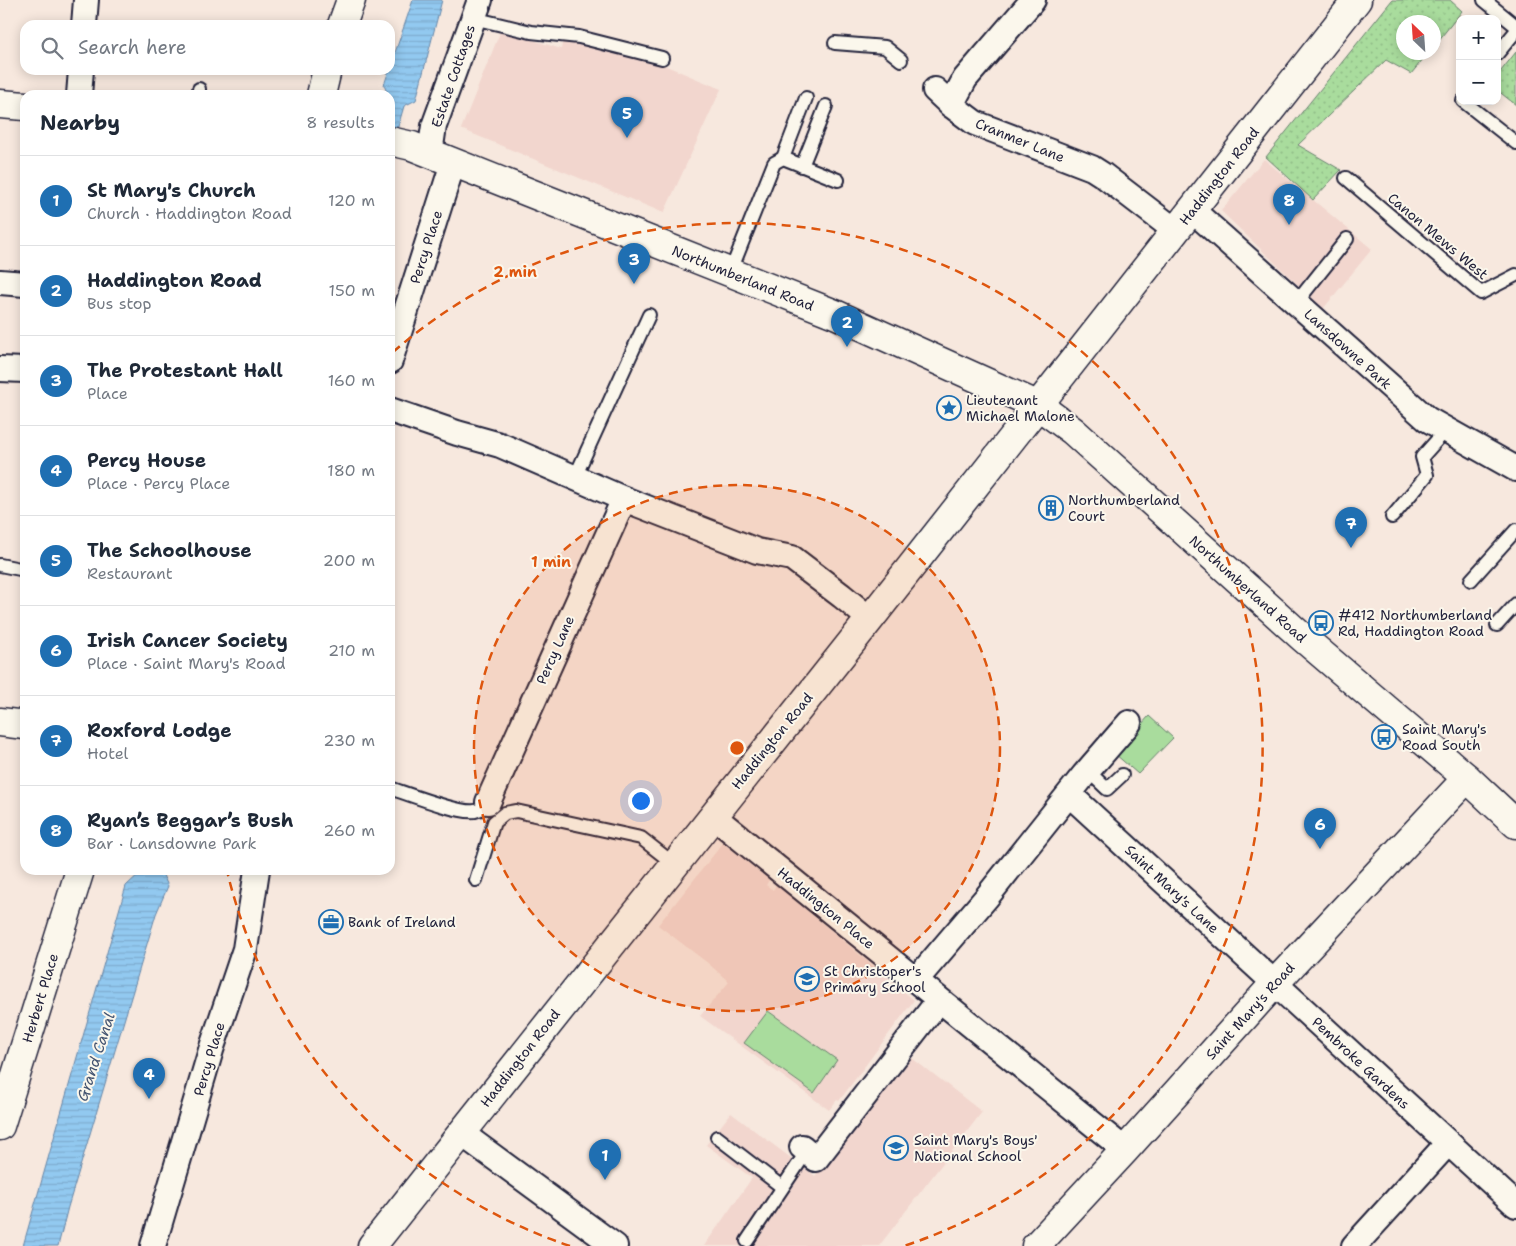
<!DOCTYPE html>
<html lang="en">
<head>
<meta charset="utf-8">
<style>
  :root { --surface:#fff; --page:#f6f6f7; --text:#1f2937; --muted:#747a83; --line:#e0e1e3; --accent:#1f6fb2 }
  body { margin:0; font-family:"Shantell Sans",sans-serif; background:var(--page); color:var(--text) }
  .controls { position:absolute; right:15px; top:15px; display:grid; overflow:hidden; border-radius:10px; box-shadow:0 2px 12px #0003 }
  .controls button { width:45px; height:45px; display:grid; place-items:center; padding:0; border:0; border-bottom:1px solid var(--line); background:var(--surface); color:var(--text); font:25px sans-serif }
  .compass { position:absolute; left:1396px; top:15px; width:45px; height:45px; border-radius:50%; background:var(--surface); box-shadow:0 2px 12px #0003; rotate:335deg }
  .you { position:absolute; left:640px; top:800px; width:18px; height:18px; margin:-12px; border:4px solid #fff; border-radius:50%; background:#1a73e8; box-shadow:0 0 0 8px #1a73e833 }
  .badge { display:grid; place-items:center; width:32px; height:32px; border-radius:50%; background:var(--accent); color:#fff; font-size:16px; font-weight:700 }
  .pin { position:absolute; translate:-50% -41px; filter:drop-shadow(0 1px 2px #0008) }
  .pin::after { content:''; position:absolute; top:26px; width:18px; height:15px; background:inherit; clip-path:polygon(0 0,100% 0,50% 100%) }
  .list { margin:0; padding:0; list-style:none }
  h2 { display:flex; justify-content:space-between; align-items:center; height:65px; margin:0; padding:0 20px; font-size:21px }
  h2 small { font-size:16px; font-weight:400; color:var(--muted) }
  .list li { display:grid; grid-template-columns:32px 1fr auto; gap:15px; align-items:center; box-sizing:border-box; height:90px; padding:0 20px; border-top:1px solid var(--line) }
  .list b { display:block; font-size:19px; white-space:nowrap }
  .list p { margin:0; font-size:16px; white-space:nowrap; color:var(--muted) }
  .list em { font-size:16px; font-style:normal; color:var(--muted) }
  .icon { flex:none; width:28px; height:28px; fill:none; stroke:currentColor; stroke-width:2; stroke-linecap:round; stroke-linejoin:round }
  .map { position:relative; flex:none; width:1516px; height:1246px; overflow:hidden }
  .search { position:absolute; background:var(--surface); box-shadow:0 2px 12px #0003; left:20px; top:20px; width:375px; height:55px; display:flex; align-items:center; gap:12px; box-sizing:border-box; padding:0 18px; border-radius:15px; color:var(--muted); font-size:19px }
  .panel { position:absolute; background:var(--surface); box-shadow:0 2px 12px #0003; left:20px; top:90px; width:375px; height:785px; border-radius:15px }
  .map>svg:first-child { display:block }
  .built { fill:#f2d6ce }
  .grass { fill:url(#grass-dots); stroke:#667f6c }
  .pitch { fill:#a9dc9d; stroke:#667f6c }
  .water { fill:url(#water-rules); stroke:#6586a8 }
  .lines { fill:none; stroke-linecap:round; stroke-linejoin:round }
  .lane-casing { stroke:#22223b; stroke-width:16 }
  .street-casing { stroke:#22223b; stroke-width:28 }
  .secondary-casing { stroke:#22223b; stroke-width:31 }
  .lane { stroke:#fbf7ec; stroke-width:12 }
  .street { stroke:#fbf7ec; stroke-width:24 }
  .secondary { stroke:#fbf7ec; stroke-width:28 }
  .ring { fill:none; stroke:#de560e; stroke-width:2.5; stroke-dasharray:9 6 }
  .labels { text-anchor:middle; stroke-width:4; stroke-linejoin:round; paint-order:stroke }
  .street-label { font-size:14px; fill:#22223b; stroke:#fbf7ec }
  .poi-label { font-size:14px; fill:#22223b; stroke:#fbf7ec; text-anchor:start }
  .water-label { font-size:15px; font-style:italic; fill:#445471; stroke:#fbf7ec }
  .centre { fill:#de560e; stroke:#fbf7ec; stroke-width:2.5 }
  .ring-label { font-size:15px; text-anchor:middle; font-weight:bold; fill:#de560e; stroke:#fbf7ec; stroke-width:4; stroke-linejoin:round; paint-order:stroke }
</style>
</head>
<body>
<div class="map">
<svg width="1516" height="1246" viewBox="0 0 1516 1246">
  <defs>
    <pattern id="grass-dots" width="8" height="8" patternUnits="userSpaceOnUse" patternTransform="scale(1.25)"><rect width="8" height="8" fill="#a9dc9d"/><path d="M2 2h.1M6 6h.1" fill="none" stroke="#91bc88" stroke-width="1.8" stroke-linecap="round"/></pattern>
    <pattern id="water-rules" width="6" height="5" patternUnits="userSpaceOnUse" patternTransform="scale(1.25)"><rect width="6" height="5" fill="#92c9f0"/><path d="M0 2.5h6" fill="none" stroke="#7eaccf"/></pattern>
  </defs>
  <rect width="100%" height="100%" fill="#f7e8de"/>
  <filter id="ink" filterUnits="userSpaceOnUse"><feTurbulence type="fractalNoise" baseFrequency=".02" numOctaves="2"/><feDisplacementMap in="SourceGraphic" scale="10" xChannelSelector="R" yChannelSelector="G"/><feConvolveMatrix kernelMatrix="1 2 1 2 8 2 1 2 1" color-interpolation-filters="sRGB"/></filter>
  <g filter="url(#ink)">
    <g class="built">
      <polygon points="501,30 561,49 563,38 633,52 721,89 664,213 461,129"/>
      <polygon points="1264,159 1372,249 1323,309 1221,211"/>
      <polygon points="723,843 769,880 766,885 773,890 776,885 914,1000 839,1101 837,1100 829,1110 700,1016 729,982 709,964 658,925"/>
      <polygon points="908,1055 926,1069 927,1069 982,1112 879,1246 704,1246 752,1178 706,1145 731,1113 815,1176"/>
    </g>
    <g class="grass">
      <polygon points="1392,0 1450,0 1462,11 1434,46 1434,22 1404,22 1404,52 1428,53 1411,74 1386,60 1298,145 1341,170 1313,200 1266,157"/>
      <polygon points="1516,52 1516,105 1497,90 1497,76"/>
    </g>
    <g class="pitch">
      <polygon points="1149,716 1173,738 1138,774 1115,754"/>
      <polygon points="768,1011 837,1060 814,1093 744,1043"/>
    </g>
    <g class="water">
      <polygon points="413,0 442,0 416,100 404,106 390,154 390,95 388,95 384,85"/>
      <polygon points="143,870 163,870 162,873 168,886 156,914 68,1207 58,1246 23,1246 126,886"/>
    </g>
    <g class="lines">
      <defs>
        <g id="lane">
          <polyline points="1484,0 1516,26"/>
          <polyline points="473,18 531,32 579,37 662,58"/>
          <polyline points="835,43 885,47 901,60"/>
          <polyline points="1497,54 1516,31"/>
          <polyline points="199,89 199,95"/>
          <polyline points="1463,101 1516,143"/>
          <polyline points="783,158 806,98"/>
          <polyline points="802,166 826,106"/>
          <polyline points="1346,178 1481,293 1516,275"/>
          <polyline points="730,273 774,163 783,158 838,180"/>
          <polyline points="1296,303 1347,239"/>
          <polyline points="575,477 649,315"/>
          <polyline points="1392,517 1427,475 1422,457 1446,430"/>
          <polyline points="0,565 25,570"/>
          <polyline points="1471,580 1516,530"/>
          <polyline points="1497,625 1516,604"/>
          <polyline points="1088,771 1107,789 1122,775"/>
          <path d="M390,788c18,6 70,26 85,23 6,-1 10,-4 13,-9"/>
          <polyline points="476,880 494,822 505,813 516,811 641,838 674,864"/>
          <polyline points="717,1137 782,1187"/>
          <polyline points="747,1241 807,1151"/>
        </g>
        <g id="street">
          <polyline points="84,25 86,0"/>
          <polyline points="935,90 951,105 975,123 1092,168 1103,175 1176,231"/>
          <polyline points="79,95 81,70"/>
          <polyline points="951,105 965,79 1033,0"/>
          <polyline points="430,153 434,126 480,0"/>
          <polyline points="1192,210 1427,419 1516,469"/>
          <polyline points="0,282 25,284"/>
          <polyline points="390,361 453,163"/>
          <polyline points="0,369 25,370"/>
          <polyline points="390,410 457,433 500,445 624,499 757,551 792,558 842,596 870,619"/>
          <polyline points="1070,795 1516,1205"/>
          <polyline points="488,802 624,499"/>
          <polyline points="713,816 1125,1150"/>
          <polyline points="916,980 986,898 1084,775 1129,723"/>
          <polyline points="461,1133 615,1246"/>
          <polyline points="802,1147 816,1159 939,1000"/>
          <polyline points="153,1246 211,1050 245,949 257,870"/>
          <polyline points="1354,1246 1448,1143"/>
        </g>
        <g id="secondary">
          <polyline points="342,25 351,0"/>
          <polyline points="321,95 327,70"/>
          <polyline points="0,104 25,106"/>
          <polyline points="390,141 412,146 835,314 1039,406 1073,431 1303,638 1467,778 1516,824"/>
          <polyline points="0,722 25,725"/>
          <polyline points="0,1126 80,870"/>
          <polyline points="372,1246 870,619 1357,0"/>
          <polyline points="1036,1246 1125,1150 1275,983 1467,778"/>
        </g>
      </defs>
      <use href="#lane" class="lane-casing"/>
      <use href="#street" class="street-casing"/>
      <use href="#secondary" class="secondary-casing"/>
      <use href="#lane" class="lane"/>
      <use href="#street" class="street"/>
      <use href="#secondary" class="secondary"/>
    </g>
  </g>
  <circle cx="737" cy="748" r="263" fill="#de560e" fill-opacity=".12"/>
  <g class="ring">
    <circle cx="737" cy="748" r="263"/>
    <path d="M570 1246A525 525 0 0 1 227 871M393 352A525 525 0 1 1 904 1246"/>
  </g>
  <defs>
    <symbol id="sight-ring" viewBox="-11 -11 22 22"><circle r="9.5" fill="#fbf7ec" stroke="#1f6fb2" stroke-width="1.5"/><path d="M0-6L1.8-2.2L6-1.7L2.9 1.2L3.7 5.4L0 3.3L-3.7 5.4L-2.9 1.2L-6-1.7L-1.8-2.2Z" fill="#1f6fb2"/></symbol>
    <symbol id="building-ring" viewBox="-11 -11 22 22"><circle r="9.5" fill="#fbf7ec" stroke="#1f6fb2" stroke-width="1.5"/><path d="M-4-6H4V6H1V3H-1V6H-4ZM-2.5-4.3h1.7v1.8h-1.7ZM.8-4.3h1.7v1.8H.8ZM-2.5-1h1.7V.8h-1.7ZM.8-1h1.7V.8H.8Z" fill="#1f6fb2"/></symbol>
    <symbol id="bus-ring" viewBox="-11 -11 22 22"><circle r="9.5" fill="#fbf7ec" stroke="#1f6fb2" stroke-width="1.5"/><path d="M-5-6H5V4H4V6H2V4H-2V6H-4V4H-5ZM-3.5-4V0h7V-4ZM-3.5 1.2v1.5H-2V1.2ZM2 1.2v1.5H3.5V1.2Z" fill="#1f6fb2"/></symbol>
    <symbol id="office-ring" viewBox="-11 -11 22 22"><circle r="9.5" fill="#fbf7ec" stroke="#1f6fb2" stroke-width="1.5"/><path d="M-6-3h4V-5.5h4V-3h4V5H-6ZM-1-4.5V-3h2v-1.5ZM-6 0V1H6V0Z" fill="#1f6fb2"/></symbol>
    <symbol id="school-ring" viewBox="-11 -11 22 22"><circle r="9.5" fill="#fbf7ec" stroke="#1f6fb2" stroke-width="1.5"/><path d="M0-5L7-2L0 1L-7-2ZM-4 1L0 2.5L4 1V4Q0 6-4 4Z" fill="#1f6fb2"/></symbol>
  </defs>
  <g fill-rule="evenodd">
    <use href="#sight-ring" x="935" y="394" width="28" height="28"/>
    <use href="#building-ring" x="1037" y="494" width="28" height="28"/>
    <use href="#bus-ring" x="1307" y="609" width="28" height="28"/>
    <use href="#bus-ring" x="1370" y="723" width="28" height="28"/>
    <use href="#office-ring" x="317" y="908" width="28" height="28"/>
    <use href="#school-ring" x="793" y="965" width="28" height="28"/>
    <use href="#school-ring" x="882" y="1134" width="28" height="28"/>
  </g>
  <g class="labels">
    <g class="street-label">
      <text transform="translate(453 76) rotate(-71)" y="5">Estate Cottages</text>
      <text transform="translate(1020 140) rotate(22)" y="5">Cranmer Lane</text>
      <text transform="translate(1219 176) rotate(-52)" y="5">Haddington Road</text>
      <text transform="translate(1438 236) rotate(40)" y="5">Canon Mews West</text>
      <text transform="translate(426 247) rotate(-72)" y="5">Percy Place</text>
      <text transform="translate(743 278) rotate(22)" y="5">Northumberland Road</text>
      <text transform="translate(1348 349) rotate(42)" y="5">Lansdowne Park</text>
      <text transform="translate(1248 589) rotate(42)" y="5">Northumberland Road</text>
      <text transform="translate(555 650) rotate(-66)" y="5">Percy Lane</text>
      <text transform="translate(772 741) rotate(-51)" y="5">Haddington Road</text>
      <text transform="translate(1172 889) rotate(43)" y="5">Saint Mary's Lane</text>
      <text transform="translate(826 908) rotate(39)" y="5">Haddington Place</text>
      <text transform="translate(40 998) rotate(-73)" y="5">Herbert Place</text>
      <text transform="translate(1250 1011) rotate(-48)" y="5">Saint Mary's Road</text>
      <text transform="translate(520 1058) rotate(-52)" y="5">Haddington Road</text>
      <text transform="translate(209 1059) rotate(-73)" y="5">Percy Place</text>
      <text transform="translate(1361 1063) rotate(43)" y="5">Pembroke Gardens</text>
    </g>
    <g class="poi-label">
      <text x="966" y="405">Lieutenant<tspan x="966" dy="16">Michael Malone</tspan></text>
      <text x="1068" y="505">Northumberland<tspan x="1068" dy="16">Court</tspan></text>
      <text x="1338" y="620">#412 Northumberland<tspan x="1338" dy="16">Rd, Haddington Road</tspan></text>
      <text x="1402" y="734">Saint Mary's<tspan x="1402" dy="16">Road South</tspan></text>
      <text x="348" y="927">Bank of Ireland</text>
      <text x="824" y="976">St Christoper's<tspan x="824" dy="16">Primary School</tspan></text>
      <text x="914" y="1145">Saint Mary's Boys'<tspan x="914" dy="16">National School</tspan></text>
    </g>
    <g class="water-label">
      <text transform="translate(96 1057) rotate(-72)" y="5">Grand Canal</text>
    </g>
  </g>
  <circle cx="737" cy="748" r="8" class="centre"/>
  <g class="ring-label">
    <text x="515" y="277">2 min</text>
    <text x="551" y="567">1 min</text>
  </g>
</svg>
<div class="controls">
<button>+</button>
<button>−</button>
</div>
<svg class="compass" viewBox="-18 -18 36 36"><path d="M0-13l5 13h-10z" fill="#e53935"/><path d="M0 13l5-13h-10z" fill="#747a83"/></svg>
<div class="you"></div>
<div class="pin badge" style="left:605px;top:1180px">1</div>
<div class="pin badge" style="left:847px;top:347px">2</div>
<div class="pin badge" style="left:634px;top:284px">3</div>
<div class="pin badge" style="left:149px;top:1099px">4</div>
<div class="pin badge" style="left:627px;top:138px">5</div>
<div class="pin badge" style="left:1320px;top:849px">6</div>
<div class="pin badge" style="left:1351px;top:548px">7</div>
<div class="pin badge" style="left:1289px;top:225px">8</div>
<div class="search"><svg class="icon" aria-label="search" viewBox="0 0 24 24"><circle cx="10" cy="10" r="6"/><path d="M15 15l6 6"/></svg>Search here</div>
<section class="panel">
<h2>Nearby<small>8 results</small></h2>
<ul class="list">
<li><span class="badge">1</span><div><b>St Mary's Church</b><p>Church · Haddington Road</p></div><em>120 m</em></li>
<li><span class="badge">2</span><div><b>Haddington Road</b><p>Bus stop</p></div><em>150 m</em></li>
<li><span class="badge">3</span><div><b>The Protestant Hall</b><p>Place</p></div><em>160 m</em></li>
<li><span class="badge">4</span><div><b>Percy House</b><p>Place · Percy Place</p></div><em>180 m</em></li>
<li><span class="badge">5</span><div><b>The Schoolhouse</b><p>Restaurant</p></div><em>200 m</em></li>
<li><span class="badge">6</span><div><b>Irish Cancer Society</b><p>Place · Saint Mary's Road</p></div><em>210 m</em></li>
<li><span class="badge">7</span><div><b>Roxford Lodge</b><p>Hotel</p></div><em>230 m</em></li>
<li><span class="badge">8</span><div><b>Ryan’s Beggar’s Bush</b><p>Bar · Lansdowne Park</p></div><em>260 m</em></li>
</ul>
</section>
</div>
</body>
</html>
